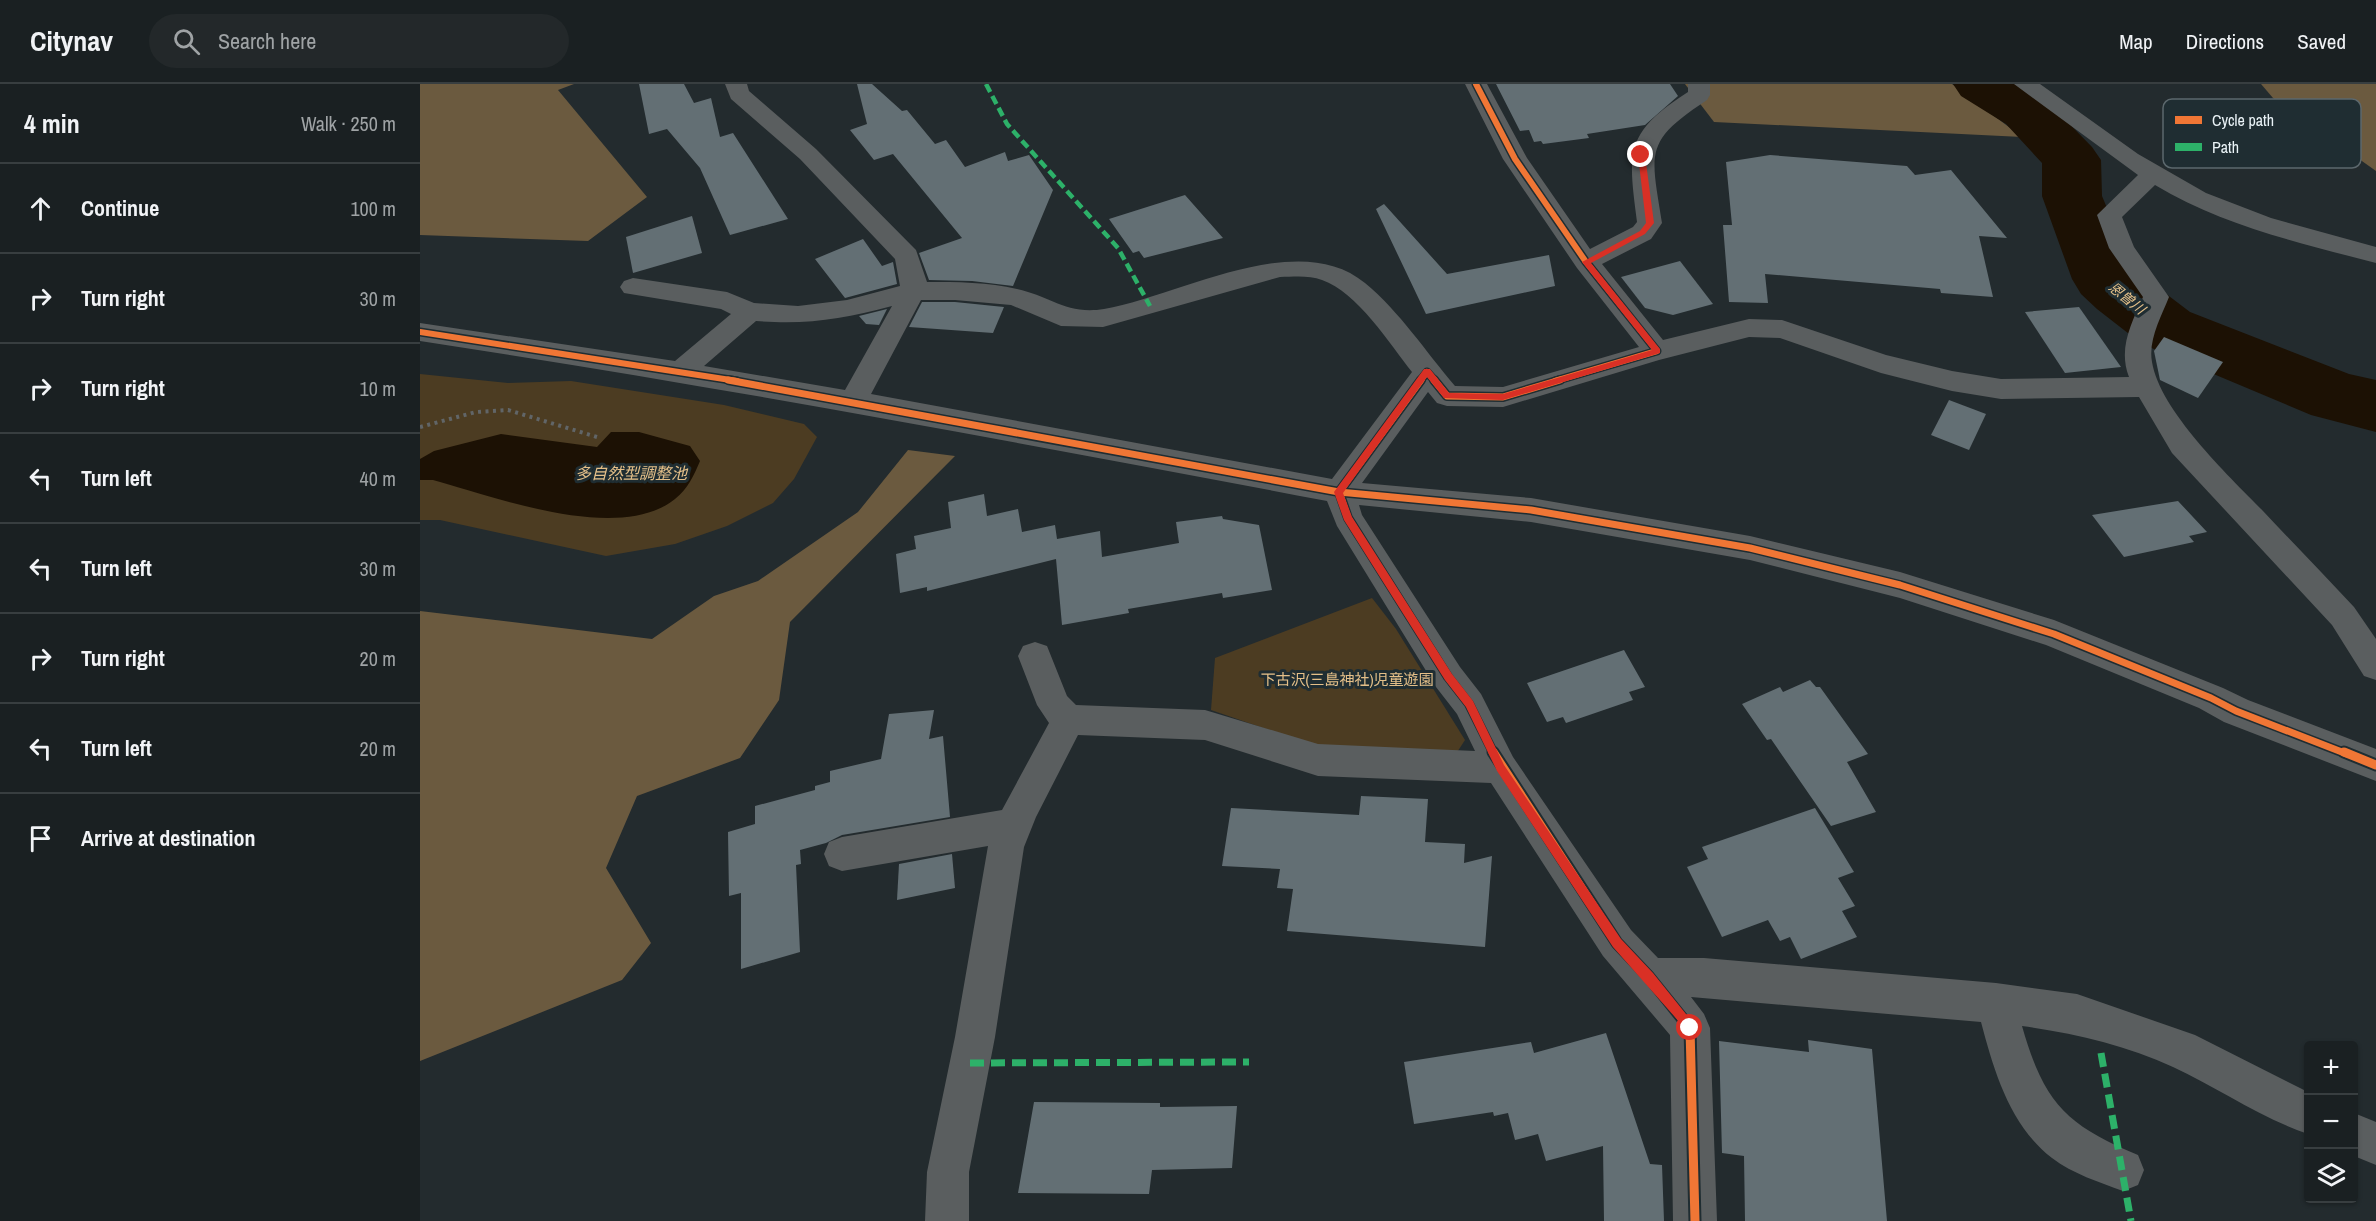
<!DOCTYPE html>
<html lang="en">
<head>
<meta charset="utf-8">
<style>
  :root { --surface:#1a2022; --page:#23282a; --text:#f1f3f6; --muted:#9fa3a5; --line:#383e40 }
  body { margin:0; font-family:"Archivo Narrow","Noto Sans JP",sans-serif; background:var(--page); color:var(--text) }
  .controls { position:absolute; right:18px; bottom:18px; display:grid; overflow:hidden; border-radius:6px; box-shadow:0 2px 4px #0004 }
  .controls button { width:54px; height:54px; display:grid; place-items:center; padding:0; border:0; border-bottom:2px solid var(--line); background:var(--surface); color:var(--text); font:30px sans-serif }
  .stop { position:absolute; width:18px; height:18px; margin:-14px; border:4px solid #d93025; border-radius:50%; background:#fff }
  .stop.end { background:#d93025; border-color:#fff; box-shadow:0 2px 6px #0008 }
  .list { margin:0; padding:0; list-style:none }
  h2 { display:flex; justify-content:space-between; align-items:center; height:78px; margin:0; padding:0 24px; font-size:26px }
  h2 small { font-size:20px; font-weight:400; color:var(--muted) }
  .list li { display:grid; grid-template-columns:39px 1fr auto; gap:18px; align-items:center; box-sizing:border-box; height:90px; padding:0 24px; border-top:2px solid var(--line) }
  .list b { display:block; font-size:22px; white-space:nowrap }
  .list em { font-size:20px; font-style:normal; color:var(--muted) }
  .icon { flex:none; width:33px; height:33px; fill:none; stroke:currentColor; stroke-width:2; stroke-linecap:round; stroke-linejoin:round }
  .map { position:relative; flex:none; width:1956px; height:1137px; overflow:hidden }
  header { display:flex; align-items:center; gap:36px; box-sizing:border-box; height:84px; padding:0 30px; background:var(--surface); border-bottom:2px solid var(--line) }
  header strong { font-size:28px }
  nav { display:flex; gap:33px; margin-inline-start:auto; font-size:21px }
  .search { width:420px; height:54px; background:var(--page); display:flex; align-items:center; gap:15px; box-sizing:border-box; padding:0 21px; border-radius:33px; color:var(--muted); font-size:22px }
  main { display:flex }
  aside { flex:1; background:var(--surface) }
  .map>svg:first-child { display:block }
  .green { fill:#4c3c22 }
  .forest { fill:#6b5a3f }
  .water { fill:#1c1104 }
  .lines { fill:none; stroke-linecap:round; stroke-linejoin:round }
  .river { fill:#1c1104; fill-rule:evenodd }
  .building { fill:#636f74 }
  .path { stroke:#616567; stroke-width:4; stroke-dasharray:3 4.5; stroke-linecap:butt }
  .minor { fill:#5a5e5f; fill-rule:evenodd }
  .quiet-far1 { stroke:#2db169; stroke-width:4.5; stroke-dasharray:9 4.5; stroke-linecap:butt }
  .quiet { stroke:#2db169; stroke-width:7; stroke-dasharray:14 7; stroke-linecap:butt }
  .cycleway-far2-casing { stroke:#1f2d32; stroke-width:9 }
  .cycleway-far1-casing { stroke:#1f2d32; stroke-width:10 }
  .cycleway-casing { stroke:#1f2d32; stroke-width:13 }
  .cycleway-far2 { stroke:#f07635; stroke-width:6 }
  .cycleway-far1 { stroke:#f07635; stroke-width:7 }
  .cycleway { stroke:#f07635; stroke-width:9 }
  .route { fill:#d93025 }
  .labels { text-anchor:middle; stroke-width:6; stroke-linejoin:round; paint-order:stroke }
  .far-water-label { font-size:14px; font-style:italic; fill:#e5c089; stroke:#1f2d32 }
  .park-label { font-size:15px; fill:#e4bf88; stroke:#1f2d32 }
  .water-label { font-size:16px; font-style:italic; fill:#e5c089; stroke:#1f2d32 }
  .key { fill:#1f2d32; stroke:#5c686d; stroke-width:1.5 }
  .key-label { font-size:16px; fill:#eaf3f7 }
</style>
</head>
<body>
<header>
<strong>Citynav</strong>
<div class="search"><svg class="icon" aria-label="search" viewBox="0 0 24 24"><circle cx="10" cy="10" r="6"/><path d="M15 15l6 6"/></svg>Search here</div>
<nav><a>Map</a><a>Directions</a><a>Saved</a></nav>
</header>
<main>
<aside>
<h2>4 min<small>Walk · 250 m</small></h2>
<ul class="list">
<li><svg class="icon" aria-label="ahead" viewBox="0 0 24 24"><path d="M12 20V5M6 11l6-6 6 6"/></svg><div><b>Continue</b></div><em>100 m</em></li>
<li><svg class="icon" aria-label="right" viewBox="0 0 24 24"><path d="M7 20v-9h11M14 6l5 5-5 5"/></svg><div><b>Turn right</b></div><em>30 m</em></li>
<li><svg class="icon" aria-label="right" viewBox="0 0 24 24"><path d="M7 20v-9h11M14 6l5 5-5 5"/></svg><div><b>Turn right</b></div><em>10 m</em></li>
<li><svg class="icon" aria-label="left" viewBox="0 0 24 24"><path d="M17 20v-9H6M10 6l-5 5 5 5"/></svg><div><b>Turn left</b></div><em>40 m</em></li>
<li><svg class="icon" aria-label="left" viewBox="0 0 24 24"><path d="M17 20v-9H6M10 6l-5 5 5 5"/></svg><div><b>Turn left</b></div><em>30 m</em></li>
<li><svg class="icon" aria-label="right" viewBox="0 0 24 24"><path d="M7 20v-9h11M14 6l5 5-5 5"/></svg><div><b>Turn right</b></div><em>20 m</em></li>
<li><svg class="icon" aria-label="left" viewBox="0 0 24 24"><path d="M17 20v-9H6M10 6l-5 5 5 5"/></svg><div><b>Turn left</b></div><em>20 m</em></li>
<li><svg class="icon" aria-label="arrive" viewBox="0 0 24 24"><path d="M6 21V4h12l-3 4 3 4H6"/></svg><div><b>Arrive at destination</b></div></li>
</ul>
</aside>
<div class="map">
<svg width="1956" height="1137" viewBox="0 0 1956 1137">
  <rect width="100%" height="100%" fill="#232b2e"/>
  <g class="green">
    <polygon points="0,290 88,299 151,297 304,321 384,340 397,353 374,395 353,419 307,442 255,460 186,472 20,436 0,436"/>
    <polygon points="952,514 976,545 1045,656 1034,673 902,664 791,626 795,574"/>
  </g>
  <g class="forest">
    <polygon points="0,0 154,0 138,6 227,113 168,157 0,151"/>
    <polygon points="1265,0 1532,0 1602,53 1294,38"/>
    <polygon points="1841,0 1956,0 1956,87 1853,14"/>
    <polygon points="488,366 535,372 370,538 359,616 320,674 217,712 186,784 231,859 202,896 0,977 0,527 232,555 294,512 338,497 438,428"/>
  </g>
  <path class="water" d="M191,348h28l51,14 10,15c-6,14 -12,28 -25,38 -56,45 -180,-2 -242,-19h-13v-21l14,-8 67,-17 96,13z"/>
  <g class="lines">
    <polygon class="river" points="1533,0 1600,0 1626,16 1672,63 1681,76 1682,112 1712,184 1770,228 1929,290 1956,296 1956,348 1891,331 1722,260 1677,225 1661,210 1652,195 1622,112 1622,79 1586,40 1541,12"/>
  </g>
  <g class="building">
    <polygon points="219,0 264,0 274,19 291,14 300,53 313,49 368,135 310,151 280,84 247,45 229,50"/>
    <polygon points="437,0 452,0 482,27 487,26 515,60 526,56 545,83 585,68 588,77 609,71 633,106 593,202 552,197 509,196 499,169 542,154 473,70 454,76 430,46 447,40"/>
    <polygon points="1076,0 1250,0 1258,12 1225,41 1167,50 1169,54 1123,60 1121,57 1114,58 1109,46 1100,47"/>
    <polygon points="1350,71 1487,82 1495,91 1531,86 1587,154 1559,152 1573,213 1521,209 1520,205 1345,190 1348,219 1309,218 1303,141 1312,141 1306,78"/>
    <polygon points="765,111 803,154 724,174 719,167 713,169 689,135"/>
    <polygon points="964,120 1027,190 1129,171 1135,202 1006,230 956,125"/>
    <polygon points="272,132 282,169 213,189 206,153"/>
    <polygon points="443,155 462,182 473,178 477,200 425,214 395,175"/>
    <polygon points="1260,177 1293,220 1253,231 1225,224 1201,193"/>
    <polygon points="502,218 535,218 584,223 573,249 489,243"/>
    <polygon points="1659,223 1701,283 1645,289 1605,228"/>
    <polygon points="467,225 459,241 446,240 439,232"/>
    <polygon points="1744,253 1803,278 1778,314 1740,296 1734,267"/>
    <polygon points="1529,316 1566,330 1549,366 1511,351"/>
    <polygon points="564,410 567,432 598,425 602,448 635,441 637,455 680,447 682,473 759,459 756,438 802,432 803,435 839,441 852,506 803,514 802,509 708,525 709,529 642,541 636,475 507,507 507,503 480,509 476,470 496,465 494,452 531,444 528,418"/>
    <polygon points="1758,417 1787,448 1769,452 1774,458 1704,473 1672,431"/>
    <polygon points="1204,566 1225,603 1209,608 1213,616 1146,639 1143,633 1127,638 1107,599"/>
    <polygon points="1390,596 1396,603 1400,603 1448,670 1427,678 1456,728 1411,742 1351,655 1347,656 1322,620 1360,603 1363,608"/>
    <polygon points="514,626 509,655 523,652 530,733 422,751 406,759 380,766 381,780 376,781 380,868 321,885 321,809 309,812 308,748 335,740 335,722 395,706 395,702 410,698 410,687 461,675 469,630"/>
    <polygon points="941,712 1008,715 1005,758 1045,760 1044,779 1072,772 1065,863 867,847 873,805 857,804 860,785 802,782 811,724 939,731"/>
    <polygon points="1395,724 1434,788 1418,794 1435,822 1422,827 1437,853 1381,875 1370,853 1360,857 1348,836 1302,853 1267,783 1288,775 1282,763"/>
    <polygon points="532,770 535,804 477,816 479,780"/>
    <polygon points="1186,949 1230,1080 1242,1081 1244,1137 1184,1137 1183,1062 1126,1077 1118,1050 1095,1056 1088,1029 1074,1032 1073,1028 994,1040 984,978 1111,958 1114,969"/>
    <polygon points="1388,956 1452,965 1467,1137 1325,1137 1324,1072 1302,1069 1299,957 1389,968"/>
    <polygon points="614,1018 740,1019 740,1023 817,1022 812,1084 732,1086 729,1110 598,1109"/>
  </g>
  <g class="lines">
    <polyline class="path" points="0,343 56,328 88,326 177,353"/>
    <g class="minor">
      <path d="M305,0h22l2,7 67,58 100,101 11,32c29,0 62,0 90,7 33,7 49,26 87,20 76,-13 194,-82 261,-26 35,29 61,69 90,103l48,1 136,-40 -62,-79 -74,-109 -38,-75h22l40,74 63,91 43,-22 4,-5c-9,-70 -13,-89 51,-130v-8h22v11l-3,5c-64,42 -56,52 -45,123l-11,16 -49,25 61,76 86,-21 33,1 104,35 66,16 49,8 128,-2c-11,-28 2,-53 14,-80l-34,-49 -12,-33 41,-40 -124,-91h26l98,70 68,39 65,25 105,29v16c-76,-20 -153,-37 -221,-78l-33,32 12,30 35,50c-8,20 -21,43 -17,65 8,49 77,114 111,149 30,32 61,64 91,96l22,32v41l-12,-4 -32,-51 -160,-172 -33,-56 -138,2 -49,-8 -71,-18 -101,-35 -31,-1 -90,23 -156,47 -56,-1 -10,-3 -9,-11 -66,91 169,15 219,38 150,36 154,48 169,68 25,12 128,49v32l-152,-59 -25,-14 -153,-63 -146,-47 -150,-38 -219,-38 -172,-17 3,10 98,152 21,27 32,63 118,173 27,28h46l292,25 81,11 118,41 113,57v42c-47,-16 -90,-46 -135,-67 -47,-22 -100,-34 -151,-41 22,77 44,99 116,129l6,15 -6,15 -15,6c-24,-9 -50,-17 -71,-33 -42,-32 -58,-87 -71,-136l-290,-25 13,17 6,14 7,193h-44l-3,-186 -67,-79 -112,-173 -173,-7 -113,-36 -127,-5 -42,82 -12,30 -29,190 -26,135v49h-44l2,-49 28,-135 33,-191 -146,25 -13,-5 -5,-12 5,-12 13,-5 160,-27 47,-87 -12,-18 -19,-49 5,-10 12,-4 12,4 20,50 9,9 129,5 113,34 157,7 -18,-37 -21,-27 -99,-161 -10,-25c-302,-57 -603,-114 -907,-160v-18l255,38 56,-47 -10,-5 -97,-16 -4,-6 4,-6 9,-3 94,14 27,11 44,3 49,-6 53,-14 -5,-27 -95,-100 -69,-60zM860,193c13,0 29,-2 42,3 35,12 68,64 90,92l-80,107 -461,-85 50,-94h34l56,5 50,21 42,1zM472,222l-47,84 -141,-24 52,-45c52,4 86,-2 136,-15z"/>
      <polygon points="1934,1029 1956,1038 1956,1081 1934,1072"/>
    </g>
    <polyline class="quiet-far1" points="566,0 587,40 698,164 730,222"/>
    <g class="quiet">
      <polyline points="1681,969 1711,1137"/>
      <polyline points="550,979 829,978"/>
    </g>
    <defs>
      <g id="cycleway-far2">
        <polyline points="1056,0 1095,75 1166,178 1237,267 1135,297"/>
        <polyline points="0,248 317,297"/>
        <polyline points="1000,297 1007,288 1015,297"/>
      </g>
      <g id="cycleway-far1">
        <polyline points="308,296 919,408 1111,426 1330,464 1480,501 1634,550 1791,614 1816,627 1927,670"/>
        <polyline points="1001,296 919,408 928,434 1028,593 1049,620 1074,670"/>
        <polyline points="1014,296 1027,312 1083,313 1140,296"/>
      </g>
      <g id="cycleway">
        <polyline points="1073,668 1197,859 1229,893 1270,944 1275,1137"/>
        <polyline points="1924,668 1956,681"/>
      </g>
    </defs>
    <use href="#cycleway-far2" class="cycleway-far2-casing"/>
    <use href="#cycleway-far1" class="cycleway-far1-casing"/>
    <use href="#cycleway" class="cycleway-casing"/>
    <use href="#cycleway-far2" class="cycleway-far2"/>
    <use href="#cycleway-far1" class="cycleway-far1"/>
    <use href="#cycleway" class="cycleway"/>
  </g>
  <polygon class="route" points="1221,69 1225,71 1234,139 1225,150 1171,179 1240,265 1240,269 1083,316 1024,314 1007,293 923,409 932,433 1032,590 1053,617 1084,681 1201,855 1233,889 1274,940 1276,944 1270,950 1193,863 1077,687 1046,623 1025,596 924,436 914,408 1004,285 1010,285 1029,309 1083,310 1232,266 1162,178 1220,147 1226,139 1218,71"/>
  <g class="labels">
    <g class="far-water-label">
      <text transform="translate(1707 214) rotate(39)" y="5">恩曽川</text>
    </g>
    <g class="park-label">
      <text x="927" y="601">下古沢(三島神社)児童遊園</text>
    </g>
    <g class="water-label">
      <text x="211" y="395">多自然型調整池</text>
    </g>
  </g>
  <rect x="1743" y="15" width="198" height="69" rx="9" class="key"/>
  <rect x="1755" y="32" width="27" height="8" fill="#f07635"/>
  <rect x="1755" y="59" width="27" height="8" fill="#2db169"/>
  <g class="key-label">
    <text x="1792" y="42">Cycle path</text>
    <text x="1792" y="69">Path</text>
  </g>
</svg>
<div class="controls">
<button>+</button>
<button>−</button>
<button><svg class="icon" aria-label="layers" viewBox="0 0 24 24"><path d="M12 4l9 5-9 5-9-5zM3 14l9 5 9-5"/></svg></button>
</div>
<div class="stop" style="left:1270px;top:944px"></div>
<div class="stop end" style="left:1221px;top:71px"></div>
</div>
</main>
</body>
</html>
